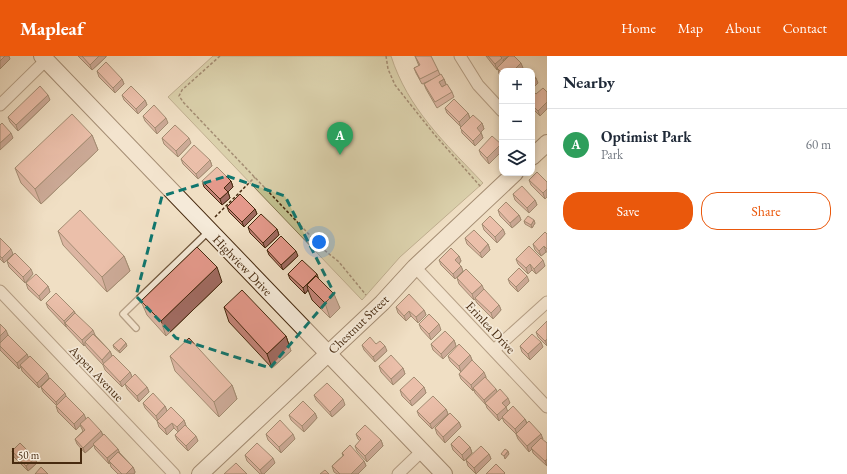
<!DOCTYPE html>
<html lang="en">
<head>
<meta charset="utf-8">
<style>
  :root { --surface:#fff; --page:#f2f2f3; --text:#1f2937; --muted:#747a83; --line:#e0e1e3; --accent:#ea580c }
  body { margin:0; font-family:"EB Garamond",serif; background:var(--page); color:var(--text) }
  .controls { position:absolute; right:12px; top:12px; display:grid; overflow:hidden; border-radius:8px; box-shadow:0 2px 6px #0003 }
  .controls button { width:36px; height:36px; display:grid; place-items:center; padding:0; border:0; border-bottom:1px solid var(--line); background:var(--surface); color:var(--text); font:20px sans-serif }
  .scale { position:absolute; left:12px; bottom:10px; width:70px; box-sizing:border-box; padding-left:4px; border:2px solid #472a0f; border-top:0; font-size:11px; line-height:14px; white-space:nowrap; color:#472a0f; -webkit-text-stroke:3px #f5ead9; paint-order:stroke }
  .you { position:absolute; left:319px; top:186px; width:14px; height:14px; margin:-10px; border:3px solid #fff; border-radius:50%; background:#1a73e8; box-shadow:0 0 0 6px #1a73e833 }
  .badge { display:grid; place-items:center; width:26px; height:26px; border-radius:50%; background:var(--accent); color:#fff; font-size:13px; font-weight:700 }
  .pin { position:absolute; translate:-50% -33px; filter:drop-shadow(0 1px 2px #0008) }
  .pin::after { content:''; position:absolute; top:21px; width:14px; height:12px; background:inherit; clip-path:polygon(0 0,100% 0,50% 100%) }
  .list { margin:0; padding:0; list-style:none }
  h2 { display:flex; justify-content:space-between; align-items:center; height:52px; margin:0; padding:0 16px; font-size:17px }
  h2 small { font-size:13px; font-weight:400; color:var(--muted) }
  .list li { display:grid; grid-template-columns:26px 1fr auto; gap:12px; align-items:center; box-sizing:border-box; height:72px; padding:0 16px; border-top:1px solid var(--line) }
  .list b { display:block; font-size:15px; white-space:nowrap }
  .list p { margin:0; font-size:13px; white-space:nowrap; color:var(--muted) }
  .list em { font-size:13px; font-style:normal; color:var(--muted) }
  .actions { display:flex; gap:8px; padding:12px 16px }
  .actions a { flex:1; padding:9px 0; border:1px solid var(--accent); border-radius:16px; text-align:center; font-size:14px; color:var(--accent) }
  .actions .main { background:var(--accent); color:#fff }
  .icon { flex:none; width:22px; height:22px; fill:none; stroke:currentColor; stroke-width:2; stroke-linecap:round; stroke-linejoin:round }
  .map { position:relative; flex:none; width:547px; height:418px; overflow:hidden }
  header { display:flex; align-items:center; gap:24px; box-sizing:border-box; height:56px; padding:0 20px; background:var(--accent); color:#fff }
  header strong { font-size:19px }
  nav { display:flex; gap:22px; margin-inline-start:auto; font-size:14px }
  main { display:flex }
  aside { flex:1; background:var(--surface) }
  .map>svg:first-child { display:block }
  .green { fill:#c1c08f; stroke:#84754f }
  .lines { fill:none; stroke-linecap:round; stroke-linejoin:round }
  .lane-casing { stroke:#71573c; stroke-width:8 }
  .street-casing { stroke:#71573c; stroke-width:13 }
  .secondary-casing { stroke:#472a0f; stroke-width:18 }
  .path { stroke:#472a0f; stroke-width:1.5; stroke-dasharray:3 2; stroke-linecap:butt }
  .lane { stroke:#f5ead9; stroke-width:5.5 }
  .street { stroke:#f5ead9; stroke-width:11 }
  .secondary { stroke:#f5ead9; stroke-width:16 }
  .wall { fill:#c48478; stroke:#472a0f }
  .shaded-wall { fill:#a06b61; stroke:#472a0f }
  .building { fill:#e4998b; stroke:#472a0f }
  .marked { fill:none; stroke:#0f766e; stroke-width:3; stroke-dasharray:8 5; stroke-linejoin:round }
  .labels { text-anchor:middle; stroke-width:3.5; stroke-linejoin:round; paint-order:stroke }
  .street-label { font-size:13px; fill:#472a0f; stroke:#f5ead9 }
</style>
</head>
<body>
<header>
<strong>Mapleaf</strong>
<nav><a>Home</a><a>Map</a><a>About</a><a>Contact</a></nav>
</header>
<main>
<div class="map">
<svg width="547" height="418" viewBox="0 0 547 418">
  <rect width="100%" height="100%" fill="#f0dfc4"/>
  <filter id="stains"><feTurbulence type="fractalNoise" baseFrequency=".005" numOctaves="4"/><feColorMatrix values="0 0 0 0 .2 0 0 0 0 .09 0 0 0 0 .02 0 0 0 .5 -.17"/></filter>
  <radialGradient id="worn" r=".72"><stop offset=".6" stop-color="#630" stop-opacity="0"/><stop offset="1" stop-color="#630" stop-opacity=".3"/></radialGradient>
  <path class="green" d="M213,0h178c17,53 54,87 92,127l-83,74 -38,43 -194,-203z"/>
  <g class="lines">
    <defs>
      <polyline id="lane" points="136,272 123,258 208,176"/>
      <g id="street">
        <polyline points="460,0 478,29 502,55"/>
        <polyline points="0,49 46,4"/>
        <polyline points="415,211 547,351"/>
        <polyline points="0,235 174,418"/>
        <polyline points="494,294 547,246"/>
        <polyline points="398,418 422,395"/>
      </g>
      <g id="secondary">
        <polyline points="42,0 444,418"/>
        <polyline points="532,101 547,87"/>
        <polyline points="200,418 382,247 415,211 515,117"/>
      </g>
    </defs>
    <use href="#lane" class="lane-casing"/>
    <use href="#street" class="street-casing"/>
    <use href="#secondary" class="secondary-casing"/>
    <g class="path">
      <polyline points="220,0 182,34 179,40 184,47 323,193 339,206 366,239"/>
      <polyline points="386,0 388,13 395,29 434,78 481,131"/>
      <polyline points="215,161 255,121"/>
    </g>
    <use href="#lane" class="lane"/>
    <use href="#street" class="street"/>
    <use href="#secondary" class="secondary"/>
  </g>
  <g class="wall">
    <polygon points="78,0 106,0 106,1 92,14"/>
    <polygon points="415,0 438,14 440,19 444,23 446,28 452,36 454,41 437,52 426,33 424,28 431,24 422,28 416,17 414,12 419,10"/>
    <polygon points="486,0 509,0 503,4 504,6 523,12 502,15 502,21 499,18 498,13 497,14"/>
    <polygon points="97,15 122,23 124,28 115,37 99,21"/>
    <polygon points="532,36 540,60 532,52"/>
    <polygon points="122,39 145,44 147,49 138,58 124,44"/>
    <polygon points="50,44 18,75 10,66 8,61"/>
    <polygon points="445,52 468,57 470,62 482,67 484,73 481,76 483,82 475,90 462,77 461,71 447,57"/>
    <polygon points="143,60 168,67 157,78 145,65"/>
    <polygon points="92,79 98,94 41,148 21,127 15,112"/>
    <polygon points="162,82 191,87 178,101 164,88"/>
    <polygon points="479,94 502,95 489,108 481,99"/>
    <polygon points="181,103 210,104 212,110 198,123 183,108"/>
    <polygon points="529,124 547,126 547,141 545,143 531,129"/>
    <polygon points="202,125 231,125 233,131 228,136 230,142 222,149 204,131"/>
    <polygon points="513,138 535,144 537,149 529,157 515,144"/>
    <polygon points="227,151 255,153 257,158 244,171 229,156"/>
    <polygon points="498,154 519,159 521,164 512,172 500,160"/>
    <polygon points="524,165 535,167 532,172 525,168"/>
    <polygon points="482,168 503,173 505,178 497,187 484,174"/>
    <polygon points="248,171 277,173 279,179 265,192 250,177"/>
    <polygon points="58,175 124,200 130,215 107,236 63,189"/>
    <polygon points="547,178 547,196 546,196 541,200 535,194 533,188"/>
    <polygon points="0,182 13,198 4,207 0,203"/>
    <polygon points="465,182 488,188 490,194 482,202 467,188"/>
    <polygon points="267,194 298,200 283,214 269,199"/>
    <polygon points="459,200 461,205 459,208 461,210 463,215 455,223 441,209 439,204"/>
    <polygon points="516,203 545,210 536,218 532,214 528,218 518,208"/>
    <polygon points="7,205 33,218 25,227 9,211"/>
    <polygon points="288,218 318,222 340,252 330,262 312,244 308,234 305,238 290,223"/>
    <polygon points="457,222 484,234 499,249 501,254 493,263 477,247 475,243 474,244 459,228"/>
    <polygon points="508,223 529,225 518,236 510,228"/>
    <polygon points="222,226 166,280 147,259 141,245"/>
    <polygon points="26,227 48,230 50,236 41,245 28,233"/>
    <polygon points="46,247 74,255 75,257 95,279 110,295 112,300 130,316 132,321 147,331 149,336 139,346 127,333 125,328 122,331 105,314 103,309 87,292 85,289 84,290 67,272 66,270 66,271 48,252"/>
    <polygon points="224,251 286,280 291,295 272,312 229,266"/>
    <polygon points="396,251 424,254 426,259 418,267 411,260 406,265 398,257"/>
    <polygon points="547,265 547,290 538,281 536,276"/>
    <polygon points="0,268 8,279 27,298 28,301 47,317 49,322 39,332 22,315 21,311 19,313 0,294"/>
    <polygon points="419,268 441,274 431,284 421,273"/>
    <polygon points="454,284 456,290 443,303 433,294 431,288"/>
    <polygon points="376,288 387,295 375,306 364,294 362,289"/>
    <polygon points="113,289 127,290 120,297 114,292"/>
    <polygon points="520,290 543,291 530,304 522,296"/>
    <polygon points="470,299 472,304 486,321 486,322 497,336 510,347 506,351 507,356 525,363 527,367 541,378 547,410 533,397 532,393 529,396 518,383 516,378 504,366 502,361 499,365 487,352 486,349 475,337 474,334 473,335 461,323 459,318 461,316 450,305 448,300"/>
    <polygon points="170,300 232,329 237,343 219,361 175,315"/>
    <polygon points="379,310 403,312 405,318 393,329 381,316"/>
    <polygon points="41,331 66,340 86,363 101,375 103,379 118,393 119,396 133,411 135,416 134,418 118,418 111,411 110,407 109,408 95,393 94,389 85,397 77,388 75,383 83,375 80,369 76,374 58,356 56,350 57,350 43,336"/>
    <polygon points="424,331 426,337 412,350 402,340 400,334"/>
    <polygon points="314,339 345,349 332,361 316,344"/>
    <polygon points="143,347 165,350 167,355 184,364 186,370 198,385 188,395 177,384 175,379 178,376 174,372 167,379 159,371 157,365 145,352"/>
    <polygon points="446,353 448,358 432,373 419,360 417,355"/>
    <polygon points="315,357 317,362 304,376 291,364 289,359"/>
    <polygon points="459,366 461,371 445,387 437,378 435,372"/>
    <polygon points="266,378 295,383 281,397 268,384"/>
    <polygon points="356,378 381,384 383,390 367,406 357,395 355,390 360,385 358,383"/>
    <polygon points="451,388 470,391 472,397 464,405 453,394"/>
    <polygon points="12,395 37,407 28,415 14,401"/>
    <polygon points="342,397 364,405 366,410 358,418 337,418 334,416 332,410 343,400"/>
    <polygon points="489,398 491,403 476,418 468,410 466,404"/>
    <polygon points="245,399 275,407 264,418 260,418 247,405"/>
  </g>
  <g class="shaded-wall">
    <polygon points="5,0 9,0 10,3 0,13 0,5"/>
    <polygon points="99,0 106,0 106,1 92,14 90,9"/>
    <polygon points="500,0 509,0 503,4 504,8 497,12 497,14 495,8"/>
    <polygon points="521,7 523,12 520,15 513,15"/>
    <polygon points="536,22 538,27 532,33 532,26"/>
    <polygon points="122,23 124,28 115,37 113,32"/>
    <polygon points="444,23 446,29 441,31 439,26"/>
    <polygon points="48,39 50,44 18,75 16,69"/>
    <polygon points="145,44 147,49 138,58 136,53"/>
    <polygon points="547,46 547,53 540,60 538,55"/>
    <polygon points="468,57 470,63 461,72 459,66"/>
    <polygon points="166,62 168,67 157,78 155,72"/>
    <polygon points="482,67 484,73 479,78 477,72"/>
    <polygon points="11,77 13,82 0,94 0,87"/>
    <polygon points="481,77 483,82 475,90 473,85"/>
    <polygon points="92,79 98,94 41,148 35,133"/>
    <polygon points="189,82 191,87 178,101 176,95"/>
    <polygon points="501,88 502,91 502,95 489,108 487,102"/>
    <polygon points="210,104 212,110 198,123 196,118"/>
    <polygon points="231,125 233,131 226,138 224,132"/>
    <polygon points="547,133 547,141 545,143 543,137"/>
    <polygon points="228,136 230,142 222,149 220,143"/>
    <polygon points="535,144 537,149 529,157 527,152"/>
    <polygon points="255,153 257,158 244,171 242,166"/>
    <polygon points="519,159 521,164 512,172 510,167"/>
    <polygon points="534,164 535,167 532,172 531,169"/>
    <polygon points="277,173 279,179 265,192 263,187"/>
    <polygon points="503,173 505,178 497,187 495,181"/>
    <polygon points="488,188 490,194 482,202 480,197"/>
    <polygon points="544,190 546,196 541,200 539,195"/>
    <polygon points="11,193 13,198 4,207 2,202"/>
    <polygon points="296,195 298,200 283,214 281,209"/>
    <polygon points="124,200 130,215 107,236 102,221"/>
    <polygon points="459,200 461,205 457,210 455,204"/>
    <polygon points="543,204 545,210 536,218 534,213"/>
    <polygon points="530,208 532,214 528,218 526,212"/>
    <polygon points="461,210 463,215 455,223 453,218"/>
    <polygon points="217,211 222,226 166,280 161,265"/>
    <polygon points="31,213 33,218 25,227 23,221"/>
    <polygon points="317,218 319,224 307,229 308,234 305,238 303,232"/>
    <polygon points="527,220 529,225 518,236 516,231"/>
    <polygon points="482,229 484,234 474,244 472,238"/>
    <polygon points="48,230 50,236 41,245 39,240"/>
    <polygon points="334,238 340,252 330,262 325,247"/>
    <polygon points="499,249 501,254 493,263 491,257"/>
    <polygon points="424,254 426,259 418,267 416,261"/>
    <polygon points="74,255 76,260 65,267 66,270 66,271 64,265"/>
    <polygon points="409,255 411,260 406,265 404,260"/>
    <polygon points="439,268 441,274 431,284 429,278"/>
    <polygon points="6,274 8,279 0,287 0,280"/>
    <polygon points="93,274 95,279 85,286 85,289 84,290 82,284"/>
    <polygon points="286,280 291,295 272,312 267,298"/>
    <polygon points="547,283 547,289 545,285"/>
    <polygon points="454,284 456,290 443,303 441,298"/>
    <polygon points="541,286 543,291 530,304 528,298"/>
    <polygon points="126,287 127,290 120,297 119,295"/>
    <polygon points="385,290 387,295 375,306 373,301"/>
    <polygon points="110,295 112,300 104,309 102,304"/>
    <polygon points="27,298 29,303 20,309 21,311 19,313 17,307"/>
    <polygon points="470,299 472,304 461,316 459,310"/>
    <polygon points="403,312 405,318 393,329 391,323"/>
    <polygon points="130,316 132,321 122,331 120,326"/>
    <polygon points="484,316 486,321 474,333 473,332 474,334 473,335 471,329"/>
    <polygon points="47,317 49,322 39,332 37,327"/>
    <polygon points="232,329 237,343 219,361 214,346"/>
    <polygon points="147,331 149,336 139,346 137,340"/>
    <polygon points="424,331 426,337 412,350 410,345"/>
    <polygon points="496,333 498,338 485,347 486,349 484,344"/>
    <polygon points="65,337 67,343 58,352 56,346"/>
    <polygon points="508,342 510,347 506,351 508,356 499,365 497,359 502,347"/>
    <polygon points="343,343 345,349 332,361 330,356"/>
    <polygon points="165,350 167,355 158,365 156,360"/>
    <polygon points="446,353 448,358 432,373 430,368"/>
    <polygon points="315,357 317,362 304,376 302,370"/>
    <polygon points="84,358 86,363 76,374 74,368"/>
    <polygon points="525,363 527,368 517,378 515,373"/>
    <polygon points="184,364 186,370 179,377 177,371"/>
    <polygon points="459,366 461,371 445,387 443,381"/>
    <polygon points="172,367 174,372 167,379 165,373"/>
    <polygon points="101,375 103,380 93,388 94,389 85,397 83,392"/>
    <polygon points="293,378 295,383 281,397 279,391"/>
    <polygon points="541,378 543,383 531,392 532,393 529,396 527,390"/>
    <polygon points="196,380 198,385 188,395 186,390"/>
    <polygon points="381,384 383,390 367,406 365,400"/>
    <polygon points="470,391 472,397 464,405 462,399"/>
    <polygon points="118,393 120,398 109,405 110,407 109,408 107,402"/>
    <polygon points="508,395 509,398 505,403 504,400"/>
    <polygon points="489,398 491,403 476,418 474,412"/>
    <polygon points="35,402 37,407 28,415 26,410"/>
    <polygon points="273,402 275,407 264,418 262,418 260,414"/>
    <polygon points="547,403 547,410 545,405"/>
    <polygon points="364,405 366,410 358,418 351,418"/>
    <polygon points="133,411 135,416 134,418 126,418"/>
  </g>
  <g class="building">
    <polygon points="0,0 5,0 0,5"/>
    <polygon points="82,0 99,0 90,9"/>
    <polygon points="415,0 431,0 438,14 420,23 414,12 420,9"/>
    <polygon points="488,0 500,0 502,2 495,8"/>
    <polygon points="509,0 514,0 521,7 513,15 502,15 502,17 497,12"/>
    <polygon points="106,6 122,23 113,32 97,15"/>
    <polygon points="527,12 530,15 525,15"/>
    <polygon points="532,17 536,22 532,26"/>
    <polygon points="441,18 444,23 439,26 442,31 447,28 452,36 435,46 424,28"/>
    <polygon points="40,30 48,39 16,69 8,61"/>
    <polygon points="131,30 145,44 136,53 122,39"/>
    <polygon points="543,32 547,36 547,46 538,55 532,49 532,36 533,35 536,38"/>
    <polygon points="454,43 468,57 459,66 445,52"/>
    <polygon points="154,49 166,62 155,72 143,60"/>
    <polygon points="72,58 92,79 35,133 15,112"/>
    <polygon points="473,59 482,67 477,72 481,77 473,85 460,72"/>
    <polygon points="2,67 11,77 0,87 0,69"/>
    <polygon points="175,69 189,82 176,95 162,82"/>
    <polygon points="492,80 501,88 487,102 479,94"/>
    <polygon points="194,89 210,104 196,118 181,103"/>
    <polygon points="217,111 231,125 224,132 228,136 220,143 202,125"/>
    <polygon points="537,116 547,126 547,133 543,137 529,124"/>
    <polygon points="522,130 535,144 527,152 513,138"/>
    <polygon points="240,138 255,153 242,166 227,151"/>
    <polygon points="506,146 519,159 510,167 498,154"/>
    <polygon points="80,154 124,200 102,221 58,175"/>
    <polygon points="261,158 277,173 263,187 248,171"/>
    <polygon points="490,160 503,173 495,181 482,168"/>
    <polygon points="528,160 534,164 531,169 524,165"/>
    <polygon points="474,174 488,188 480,197 465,182"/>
    <polygon points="545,176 547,178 547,193 544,190 539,195 533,188"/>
    <polygon points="281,180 296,195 281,209 267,194"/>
    <polygon points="0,182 11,193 2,202 0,200"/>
    <polygon points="529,190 543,204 534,213 530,208 526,212 516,203"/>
    <polygon points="197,191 217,211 161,265 141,245"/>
    <polygon points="451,192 459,200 455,204 461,210 453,218 439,204"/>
    <polygon points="15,197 31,213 23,221 7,205"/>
    <polygon points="302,204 317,218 303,232 288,218"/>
    <polygon points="519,212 527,220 516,231 508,223"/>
    <polygon points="466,213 482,229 472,238 457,222"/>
    <polygon points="36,218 48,230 39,240 26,227"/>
    <polygon points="316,220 334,238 325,247 307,229"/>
    <polygon points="484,233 499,249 491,257 475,242"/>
    <polygon points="242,234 286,280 267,298 224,251"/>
    <polygon points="56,237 74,255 64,265 46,247"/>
    <polygon points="409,238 424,254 416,261 409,255 404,260 396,251"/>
    <polygon points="75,257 93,274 82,284 65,267"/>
    <polygon points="429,258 439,268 429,278 419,268"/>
    <polygon points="547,265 547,283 545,285 536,276"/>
    <polygon points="0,268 6,274 0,280"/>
    <polygon points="445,275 454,284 441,298 431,288"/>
    <polygon points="93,278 110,295 102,304 85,286"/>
    <polygon points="532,278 541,286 528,298 520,290"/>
    <polygon points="8,279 27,298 17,307 0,290 0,287"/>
    <polygon points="370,281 376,288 380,285 385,290 373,301 362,289"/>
    <polygon points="121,282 126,287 119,295 113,289"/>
    <polygon points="189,282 232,329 214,346 170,300"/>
    <polygon points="459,288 470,299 459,310 448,300"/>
    <polygon points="113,299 130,316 120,326 103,308"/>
    <polygon points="391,299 403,312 391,323 379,310"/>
    <polygon points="30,300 47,317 37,327 20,309"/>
    <polygon points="472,304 484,316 471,329 459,318"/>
    <polygon points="135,318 147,331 137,340 125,328"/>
    <polygon points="414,321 424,331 410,345 400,334"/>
    <polygon points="485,321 496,333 484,344 473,332"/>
    <polygon points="50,322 65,337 56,346 41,331"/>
    <polygon points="327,327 343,343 330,356 314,339"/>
    <polygon points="500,333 508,342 502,347 506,351 497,359 485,347"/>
    <polygon points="153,337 165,350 156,360 143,347"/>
    <polygon points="66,340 84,358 74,368 56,350"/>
    <polygon points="433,340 446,353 430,368 417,355"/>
    <polygon points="303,345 315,357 302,370 289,359"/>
    <polygon points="513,350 525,363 515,373 502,361"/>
    <polygon points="171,351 184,364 177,371 172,367 165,373 157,365"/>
    <polygon points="450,357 459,366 443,381 435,372"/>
    <polygon points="88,361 101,375 83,392 75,383 85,374 80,368"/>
    <polygon points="280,364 293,378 279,391 266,378"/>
    <polygon points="529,365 541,378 527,390 516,378"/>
    <polygon points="185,369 196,380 186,390 175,379"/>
    <polygon points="365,369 381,384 365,400 355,390 361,383 356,378"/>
    <polygon points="104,378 118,393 107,402 93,388"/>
    <polygon points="459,380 470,391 462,399 451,388"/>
    <polygon points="541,382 547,387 547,403 545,405 531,392"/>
    <polygon points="20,387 35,402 26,410 12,395"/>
    <polygon points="257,387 273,402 260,414 245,399"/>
    <polygon points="350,389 364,405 351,418 340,418 332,410 344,399 342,397"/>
    <polygon points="481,390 489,398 474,412 466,404"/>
    <polygon points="505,393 508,395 504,400 501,398"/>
    <polygon points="118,396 133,411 126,418 122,418 109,405"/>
    <polygon points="236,407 247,418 224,418"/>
    <polygon points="496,408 505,417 504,418 486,418"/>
    <polygon points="41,411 48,418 35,418"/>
    <polygon points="325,414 329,418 320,418"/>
  </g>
  <path d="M0 0H547V418H0ZM227,120l58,20 49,97 -64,75 -94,-30 -40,-42 26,-100z" fill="#f0dfc4" fill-opacity=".55" fill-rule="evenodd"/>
  <path class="marked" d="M227,120l58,20 49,97 -64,75 -94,-30 -40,-42 26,-100z"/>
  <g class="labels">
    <g class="street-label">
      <text transform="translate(243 209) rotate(46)" y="5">Highview Drive</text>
      <text transform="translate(358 268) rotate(-44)" y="5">Chestnut Street</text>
      <text transform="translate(491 271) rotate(47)" y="5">Erinlea Drive</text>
      <text transform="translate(97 317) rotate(46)" y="5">Aspen Avenue</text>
    </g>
  </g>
  <rect width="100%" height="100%" filter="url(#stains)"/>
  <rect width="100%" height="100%" fill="url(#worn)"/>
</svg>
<div class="controls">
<button>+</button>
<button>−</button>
<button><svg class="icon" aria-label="layers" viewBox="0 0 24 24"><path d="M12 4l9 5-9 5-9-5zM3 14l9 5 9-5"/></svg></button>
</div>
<div class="scale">50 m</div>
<div class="you"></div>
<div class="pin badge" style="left:340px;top:99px;background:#2e9e5b">A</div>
</div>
<aside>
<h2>Nearby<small></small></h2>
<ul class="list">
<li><span class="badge" style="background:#2e9e5b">A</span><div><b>Optimist Park</b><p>Park</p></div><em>60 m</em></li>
</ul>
<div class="actions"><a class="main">Save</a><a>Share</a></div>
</aside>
</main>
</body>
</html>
